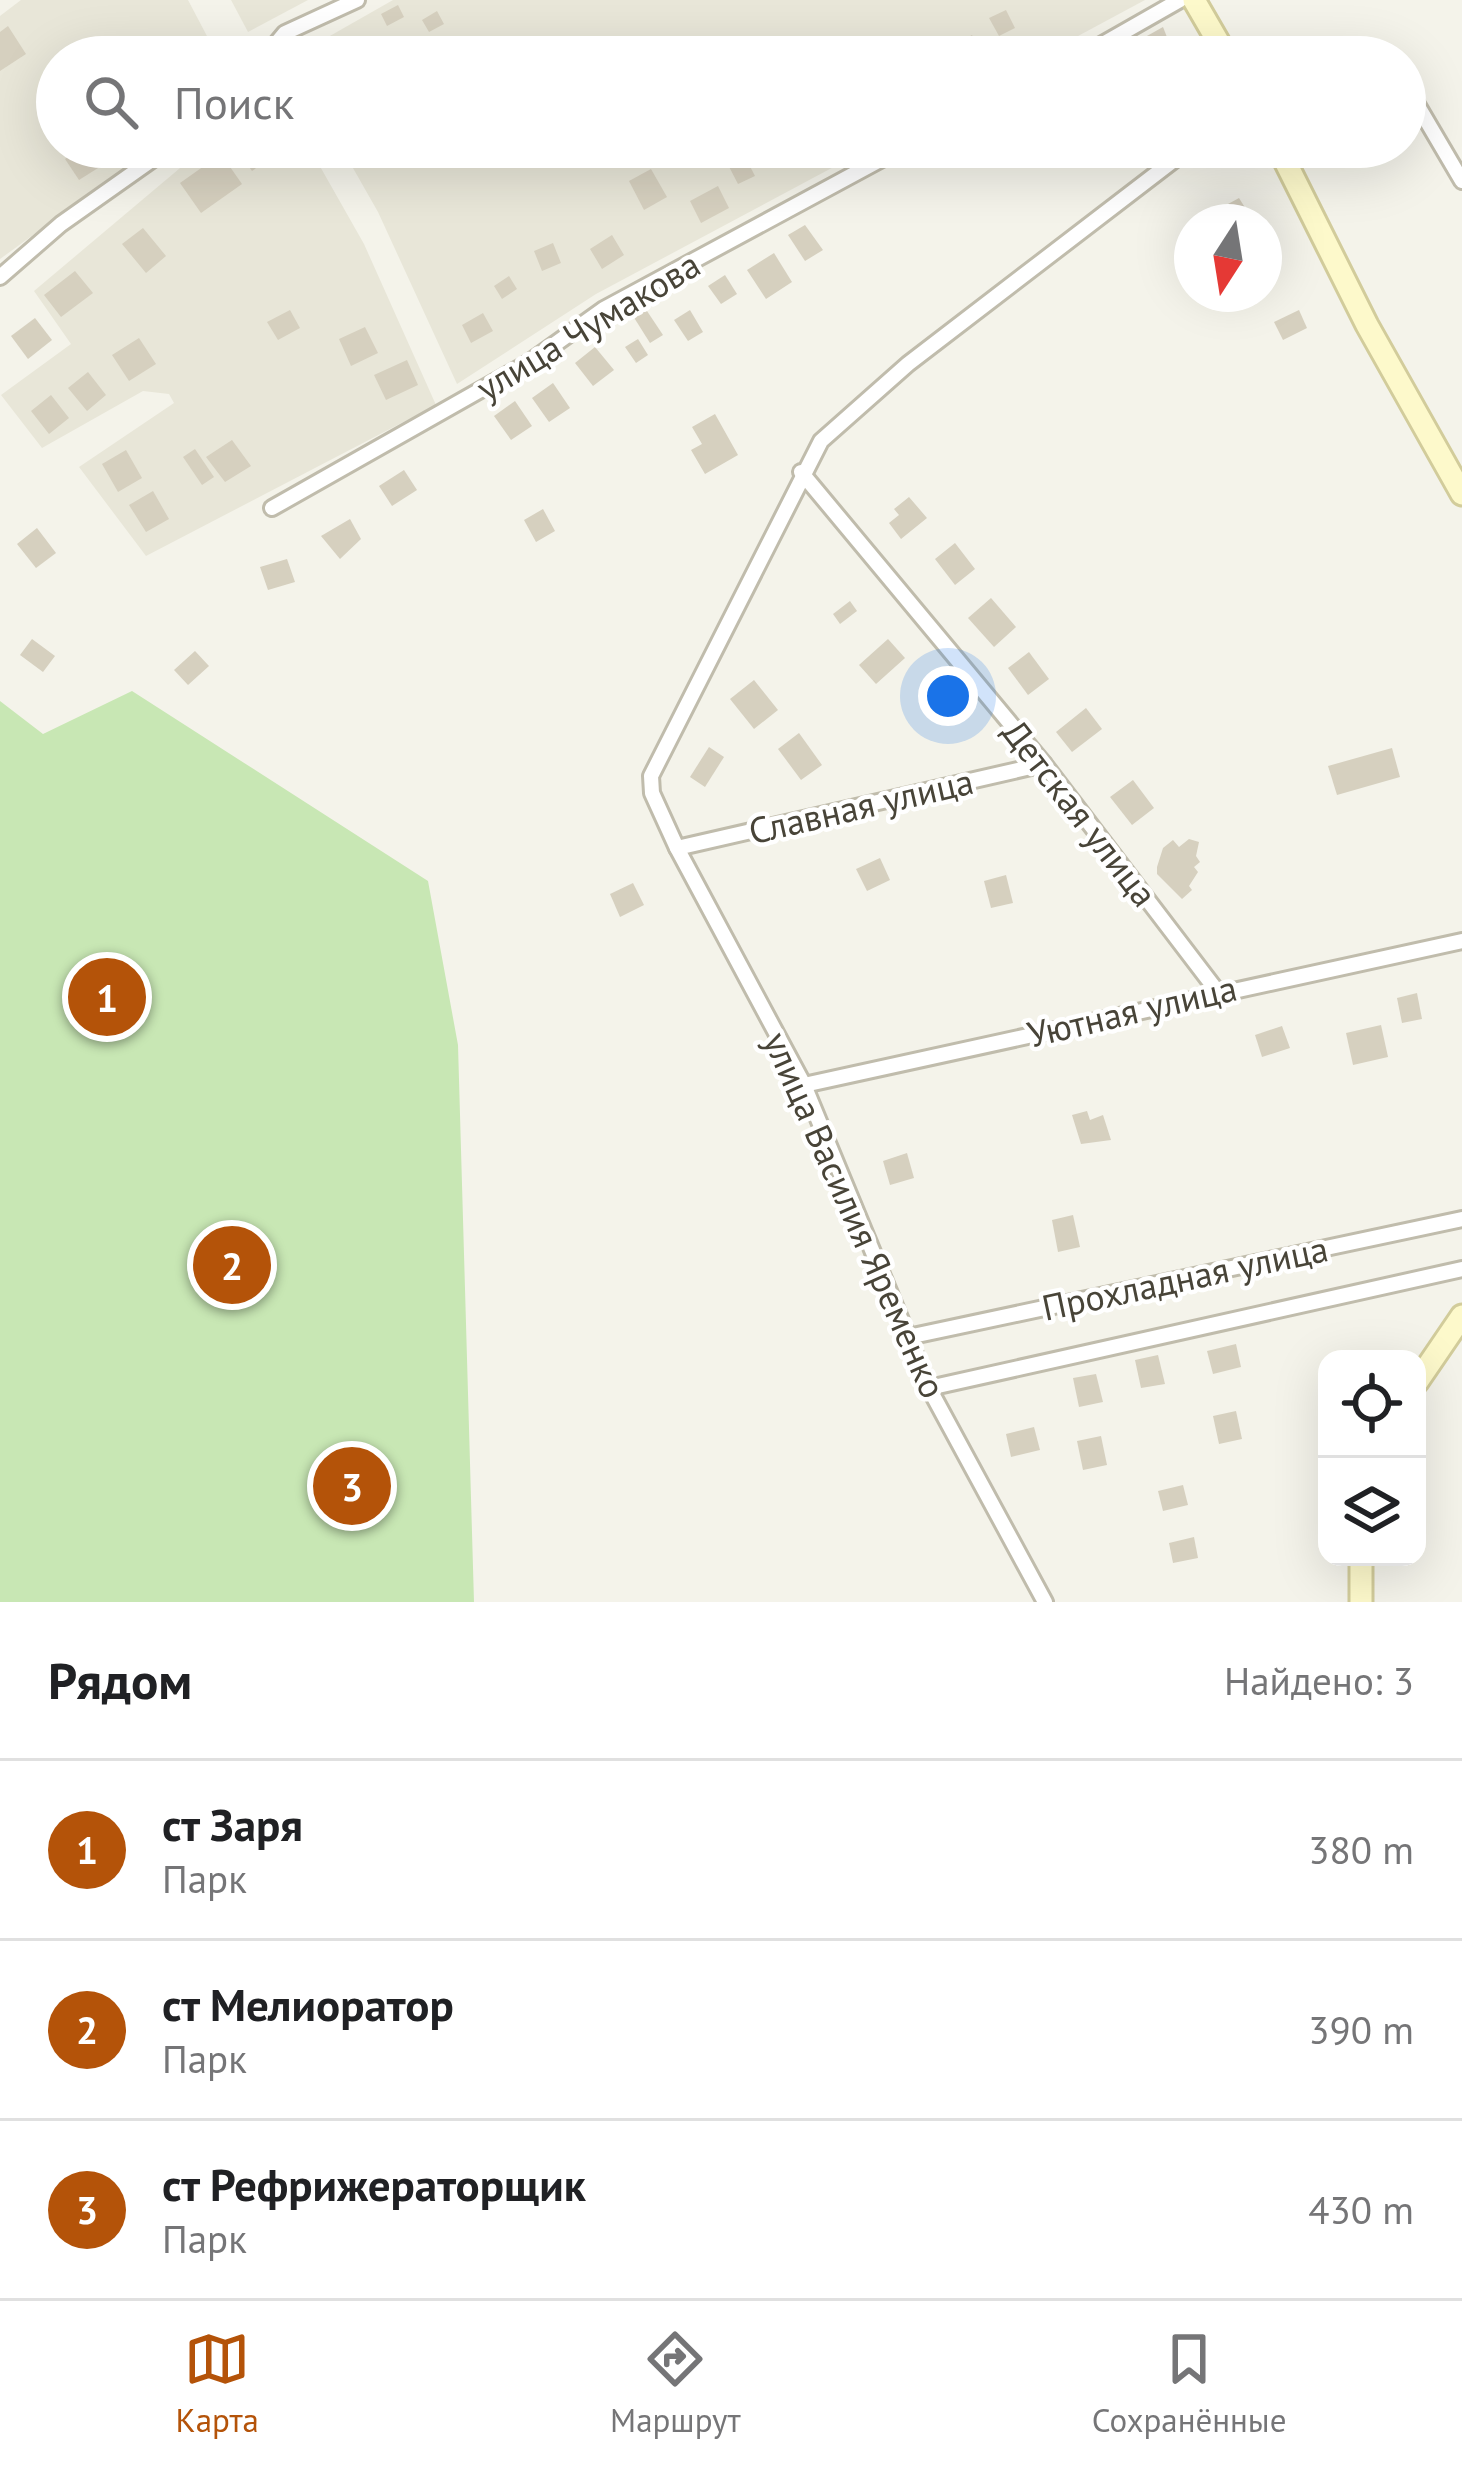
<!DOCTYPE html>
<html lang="ru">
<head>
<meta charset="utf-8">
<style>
  :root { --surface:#fff; --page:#f2f2f2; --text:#202124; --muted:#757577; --line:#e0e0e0; --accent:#b45309 }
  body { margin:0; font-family:"PT Sans",sans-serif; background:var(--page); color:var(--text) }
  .controls { position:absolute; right:36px; bottom:36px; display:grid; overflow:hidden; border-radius:24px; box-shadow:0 12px 48px #0002 }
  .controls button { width:108px; height:108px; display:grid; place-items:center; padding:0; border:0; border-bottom:3px solid var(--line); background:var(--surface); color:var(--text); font:60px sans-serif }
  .compass { position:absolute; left:1174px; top:204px; width:108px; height:108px; border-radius:50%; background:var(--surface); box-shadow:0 12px 48px #0002; rotate:192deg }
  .you { position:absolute; left:948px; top:696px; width:42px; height:42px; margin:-30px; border:9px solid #fff; border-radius:50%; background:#1a73e8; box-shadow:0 0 0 18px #1a73e833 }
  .badge { display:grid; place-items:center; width:78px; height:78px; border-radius:50%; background:var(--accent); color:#fff; font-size:39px; font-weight:700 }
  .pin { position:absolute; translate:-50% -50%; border:6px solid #fff; box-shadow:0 3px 12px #0006 }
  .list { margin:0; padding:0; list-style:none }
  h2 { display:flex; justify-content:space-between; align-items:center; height:156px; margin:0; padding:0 48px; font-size:51px }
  h2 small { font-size:39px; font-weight:400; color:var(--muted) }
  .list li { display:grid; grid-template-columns:78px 1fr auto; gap:36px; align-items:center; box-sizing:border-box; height:180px; padding:0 48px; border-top:3px solid var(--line) }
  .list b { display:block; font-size:45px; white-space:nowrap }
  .list p { margin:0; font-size:39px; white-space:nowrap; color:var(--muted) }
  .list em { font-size:39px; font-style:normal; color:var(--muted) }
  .icon { flex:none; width:66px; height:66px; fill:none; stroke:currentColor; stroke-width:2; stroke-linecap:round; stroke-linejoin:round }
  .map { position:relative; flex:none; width:1462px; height:1602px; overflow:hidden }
  .search { position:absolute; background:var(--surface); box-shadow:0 12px 48px #0002; left:36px; right:36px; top:36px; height:132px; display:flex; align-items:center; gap:30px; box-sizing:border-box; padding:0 42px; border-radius:66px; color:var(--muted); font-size:45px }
  .sheet { height:696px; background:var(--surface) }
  nav { display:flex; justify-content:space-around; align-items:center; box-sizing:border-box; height:168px; border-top:3px solid var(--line); background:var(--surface); font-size:33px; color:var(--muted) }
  nav a { display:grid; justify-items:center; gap:6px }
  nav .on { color:var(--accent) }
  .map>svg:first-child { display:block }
  .residential { fill:#e8e6d8 }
  .green { fill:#c8e7b4 }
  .building { fill:#d6d0bf }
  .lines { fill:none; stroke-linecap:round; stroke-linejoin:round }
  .street-casing { stroke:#c0bcac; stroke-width:20 }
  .secondary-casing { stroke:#d2cc9b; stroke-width:27 }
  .street { stroke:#fff; stroke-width:14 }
  .secondary { stroke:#fdf9cb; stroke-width:21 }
  .labels { text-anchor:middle; stroke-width:9; stroke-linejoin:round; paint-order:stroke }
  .street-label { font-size:36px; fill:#484438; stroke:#fff }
</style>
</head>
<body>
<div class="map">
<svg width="1462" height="1602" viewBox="0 0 1462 1602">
  <rect width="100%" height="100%" fill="#f4f3ea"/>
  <g class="residential">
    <polygon points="21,0 188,0 218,57 57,57 57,147 154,147 0,259 0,16"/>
    <polygon points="231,0 308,0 248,32"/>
    <polygon points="393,0 1145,0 1039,57 293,57"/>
    <polygon points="205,147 309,147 364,244 436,405 146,556 79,467 174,403 169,394 143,391 42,448 1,395 71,344 34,291"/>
    <polygon points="341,147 871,147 596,294 457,384 378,212"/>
  </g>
  <polygon class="green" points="132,691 428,881 458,1045 474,1602 0,1602 0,701 43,734"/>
  <g class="building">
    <polygon points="398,5 404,17 387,26 381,14"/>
    <polygon points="1006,10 1015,28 999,36 989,18"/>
    <polygon points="437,11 444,24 429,32 422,20"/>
    <polygon points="8,26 26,54 0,71 0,32"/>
    <polygon points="1163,27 1174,55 1146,57 1138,41"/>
    <polygon points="972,35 985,57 965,57 956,44"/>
    <polygon points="348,39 357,57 338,57 333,46"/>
    <polygon points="83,147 95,147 106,163 79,180 65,159"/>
    <polygon points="235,147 261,147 269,159 252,171"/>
    <polygon points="741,149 755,176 738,184 725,159"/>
    <polygon points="221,154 242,184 201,213 180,183"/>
    <polygon points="651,169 667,197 644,210 629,181"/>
    <polygon points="718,186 729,208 701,223 690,201"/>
    <polygon points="1239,198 1249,214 1224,222 1217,210"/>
    <polygon points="805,225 823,250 805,261 788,235"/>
    <polygon points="143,228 166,256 146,273 122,244"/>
    <polygon points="612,235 624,255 602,269 590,249"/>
    <polygon points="553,243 561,263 542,271 534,251"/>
    <polygon points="774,253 792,282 766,299 747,270"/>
    <polygon points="75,271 93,293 61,317 44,295"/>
    <polygon points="725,275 737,294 721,304 708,286"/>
    <polygon points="509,276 517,289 502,299 494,286"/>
    <polygon points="645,308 663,335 650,343 633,316"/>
    <polygon points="290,310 300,328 278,340 267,322"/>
    <polygon points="690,310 703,332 688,341 674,320"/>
    <polygon points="1299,310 1307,328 1283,340 1274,322"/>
    <polygon points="483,313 493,331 471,343 462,325"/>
    <polygon points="35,318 52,340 28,359 11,336"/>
    <polygon points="365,327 378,353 351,366 339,339"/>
    <polygon points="139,338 156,364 129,381 112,355"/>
    <polygon points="638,339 648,355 636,363 625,347"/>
    <polygon points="595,347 614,370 593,386 575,363"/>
    <polygon points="407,360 418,385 386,400 374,375"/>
    <polygon points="88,372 106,395 87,411 68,388"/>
    <polygon points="553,383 570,408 549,422 532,398"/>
    <polygon points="51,395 69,418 49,434 31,411"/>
    <polygon points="515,401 532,426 511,440 494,416"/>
    <polygon points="715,414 738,455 705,474 691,450 702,444 692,427"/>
    <polygon points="232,440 251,466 225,482 206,457"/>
    <polygon points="195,449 214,477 202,485 183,457"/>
    <polygon points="126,450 142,478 118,492 102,464"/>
    <polygon points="404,470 417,490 392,506 379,486"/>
    <polygon points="153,491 169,519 146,532 129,505"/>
    <polygon points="909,497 927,518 901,539 889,523 899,515 894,509"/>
    <polygon points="543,509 555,531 536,542 524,520"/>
    <polygon points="350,519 361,539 340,559 321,536"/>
    <polygon points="37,528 56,553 36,568 17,544"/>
    <polygon points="955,543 975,569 955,585 935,559"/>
    <polygon points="287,559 295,582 268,590 260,567"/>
    <polygon points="991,598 1016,627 994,647 968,618"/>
    <polygon points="850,601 857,611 840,624 833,614"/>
    <polygon points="32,639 55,656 43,672 20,655"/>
    <polygon points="888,639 905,658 876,684 859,665"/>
    <polygon points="195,651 209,666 188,685 174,670"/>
    <polygon points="1029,652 1049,679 1028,695 1008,668"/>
    <polygon points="754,680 778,710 754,729 730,699"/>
    <polygon points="1086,708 1102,729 1072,752 1056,732"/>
    <polygon points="799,733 822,765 801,780 778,749"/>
    <polygon points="709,747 724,757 705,787 690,777"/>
    <polygon points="1392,748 1400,777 1337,795 1328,766"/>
    <polygon points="1133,780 1154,808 1132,825 1110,797"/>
    <polygon points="1189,839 1199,842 1196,856 1200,862 1194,867 1198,872 1189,886 1192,890 1182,899 1157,874 1157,867 1163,848 1173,840 1179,847"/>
    <polygon points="880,858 890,880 867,891 856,869"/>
    <polygon points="1006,875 1013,903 991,908 984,881"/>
    <polygon points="633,883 644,905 620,917 610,894"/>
    <polygon points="1417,993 1422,1019 1402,1023 1397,998"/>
    <polygon points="1381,1025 1388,1057 1353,1065 1346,1033"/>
    <polygon points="1282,1026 1290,1048 1262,1057 1255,1035"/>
    <polygon points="1087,1111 1090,1120 1103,1115 1111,1140 1081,1144 1072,1115"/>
    <polygon points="907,1153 914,1178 890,1185 883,1161"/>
    <polygon points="1073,1215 1080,1247 1058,1252 1052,1220"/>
    <polygon points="1236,1344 1241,1367 1213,1374 1207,1351"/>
    <polygon points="1158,1355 1165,1384 1141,1388 1135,1360"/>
    <polygon points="1096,1374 1103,1402 1079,1407 1073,1378"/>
    <polygon points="1236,1411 1242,1439 1219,1444 1213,1416"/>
    <polygon points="1034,1427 1040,1450 1011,1457 1006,1434"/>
    <polygon points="1101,1436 1107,1465 1083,1470 1077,1441"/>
    <polygon points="1183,1485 1188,1505 1163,1511 1158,1491"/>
    <polygon points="1194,1537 1198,1558 1173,1563 1169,1543"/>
  </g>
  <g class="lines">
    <defs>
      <g id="street">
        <polyline points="265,57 285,33 357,0"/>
        <polyline points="1080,57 1180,0"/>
        <polyline points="1405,84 1462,181"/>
        <polyline points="0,277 61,224 170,147"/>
        <polyline points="801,472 1044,764 1217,991"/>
        <polyline points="272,508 530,362 604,309 904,147"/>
        <polyline points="677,848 1044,764"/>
        <polyline points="804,1085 1462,941"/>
        <polyline points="908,1337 1462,1219"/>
        <polyline points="929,1388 1462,1269"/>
        <polyline points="1045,1602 929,1388 804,1085 677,848 652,793 651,776 821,441 908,364 1191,147"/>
      </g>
      <g id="secondary">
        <polyline points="1194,0 1227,57"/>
        <polyline points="1278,147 1367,325 1462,494"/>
        <polyline points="1417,1382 1462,1316"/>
        <polyline points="1361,1602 1361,1557"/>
      </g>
    </defs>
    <use href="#street" class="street-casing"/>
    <use href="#secondary" class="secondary-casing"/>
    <use href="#street" class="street"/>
    <use href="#secondary" class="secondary"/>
  </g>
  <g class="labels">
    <g class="street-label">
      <text transform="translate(588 326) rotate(-31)" y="13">улица Чумакова</text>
      <text transform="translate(861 806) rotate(-13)" y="13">Славная улица</text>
      <text transform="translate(1080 813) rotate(52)" y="13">Детская улица</text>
      <text transform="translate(1132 1011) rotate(-13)" y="13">Уютная улица</text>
      <text transform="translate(855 1215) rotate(66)" y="13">улица Василия Яременко</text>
      <text transform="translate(1185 1278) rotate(-12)" y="13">Прохладная улица</text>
    </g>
  </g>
</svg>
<div class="controls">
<button><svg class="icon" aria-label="locate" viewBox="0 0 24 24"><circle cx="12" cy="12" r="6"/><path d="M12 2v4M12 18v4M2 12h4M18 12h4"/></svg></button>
<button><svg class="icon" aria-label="layers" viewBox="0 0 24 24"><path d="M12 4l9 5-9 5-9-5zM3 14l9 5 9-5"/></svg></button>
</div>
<svg class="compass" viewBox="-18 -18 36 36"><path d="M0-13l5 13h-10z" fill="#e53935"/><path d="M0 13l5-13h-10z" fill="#757577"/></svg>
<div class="you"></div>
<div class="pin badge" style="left:107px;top:997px">1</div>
<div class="pin badge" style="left:232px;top:1265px">2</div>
<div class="pin badge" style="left:352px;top:1486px">3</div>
<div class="search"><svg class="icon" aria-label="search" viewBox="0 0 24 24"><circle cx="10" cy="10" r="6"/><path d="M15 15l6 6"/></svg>Поиск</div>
</div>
<section class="sheet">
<h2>Рядом<small>Найдено: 3</small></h2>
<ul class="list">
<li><span class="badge">1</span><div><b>ст Заря</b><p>Парк</p></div><em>380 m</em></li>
<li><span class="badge">2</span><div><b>ст Мелиоратор</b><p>Парк</p></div><em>390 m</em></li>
<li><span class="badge">3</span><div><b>ст Рефрижераторщик</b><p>Парк</p></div><em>430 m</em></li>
</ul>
</section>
<nav>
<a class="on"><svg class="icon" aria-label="map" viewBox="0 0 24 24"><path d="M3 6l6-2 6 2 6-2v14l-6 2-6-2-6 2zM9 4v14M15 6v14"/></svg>Карта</a>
<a><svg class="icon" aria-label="directions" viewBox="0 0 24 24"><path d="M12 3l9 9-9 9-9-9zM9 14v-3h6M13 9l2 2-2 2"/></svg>Маршрут</a>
<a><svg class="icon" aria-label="saved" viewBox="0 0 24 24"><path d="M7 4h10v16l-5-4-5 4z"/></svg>Сохранённые</a>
</nav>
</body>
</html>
